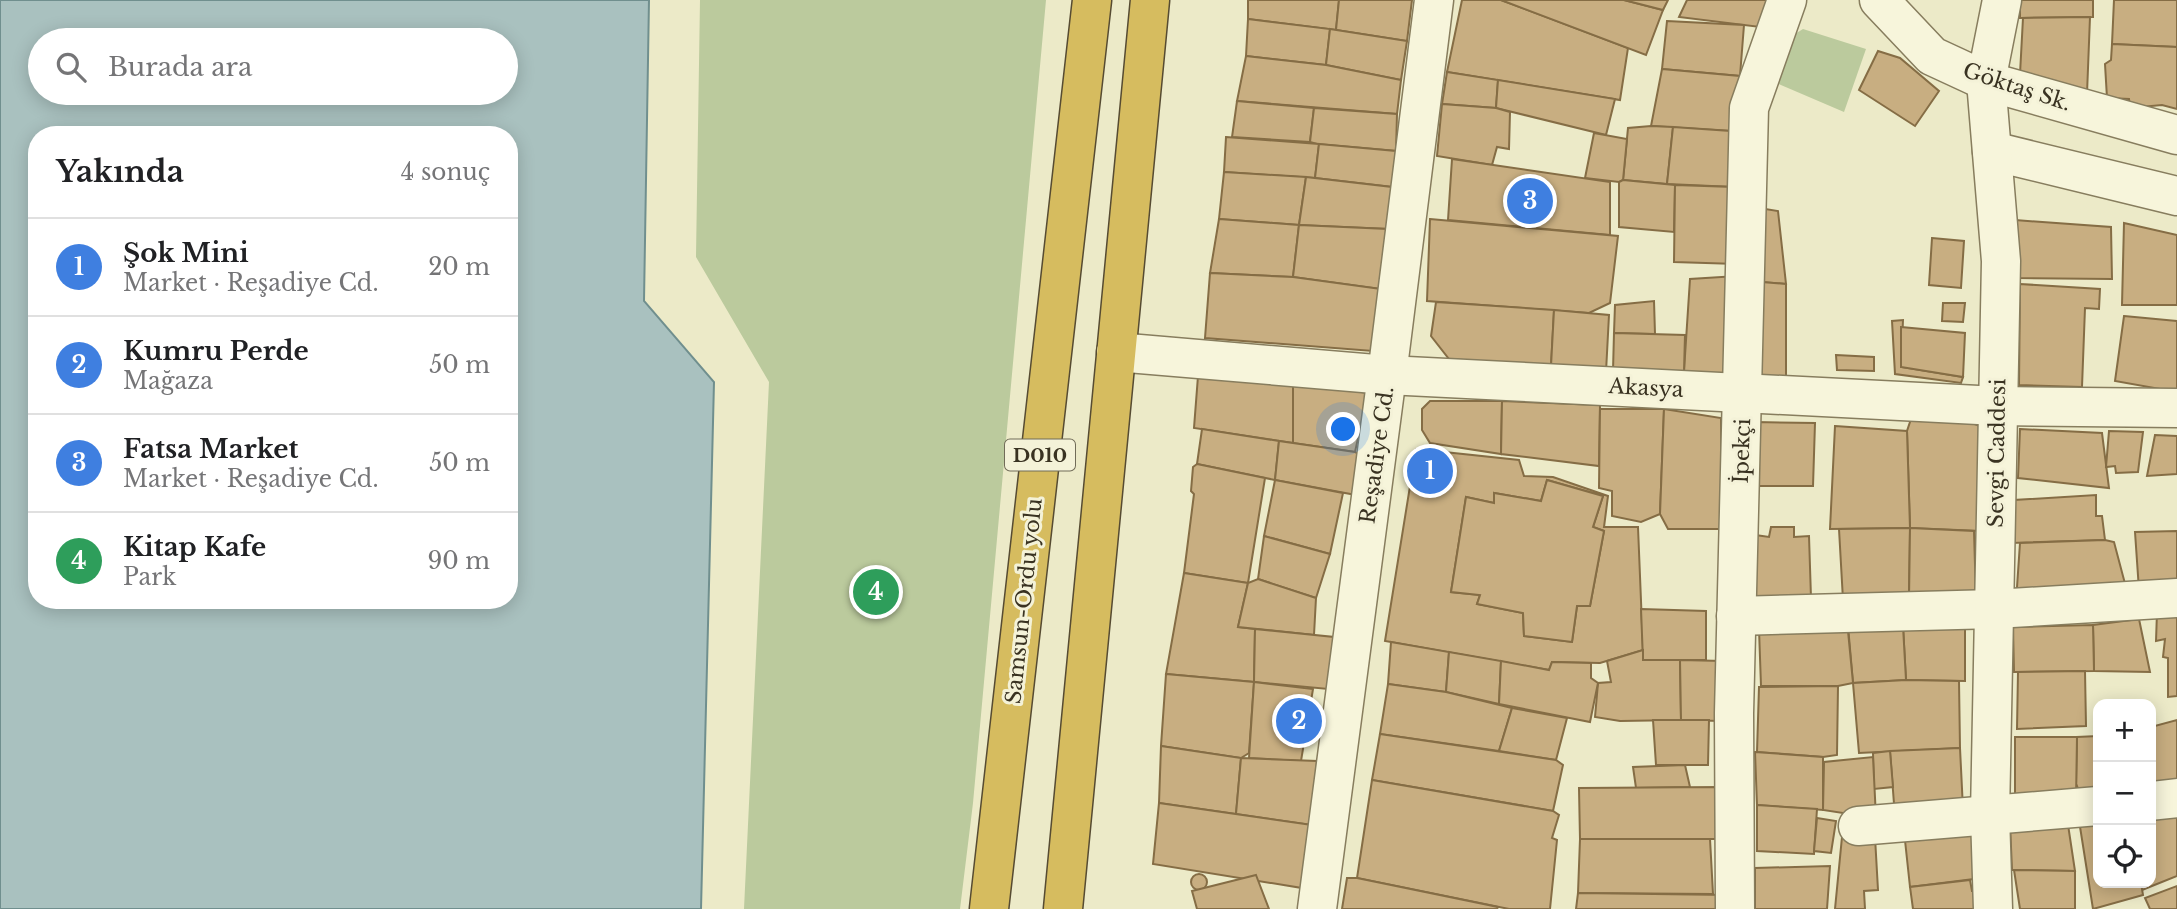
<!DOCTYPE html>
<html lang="tr">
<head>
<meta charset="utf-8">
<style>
  :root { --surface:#fff; --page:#f2f2f2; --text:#202124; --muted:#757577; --line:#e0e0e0; --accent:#7c3aed }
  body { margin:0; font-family:"Libre Baskerville",serif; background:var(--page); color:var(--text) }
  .controls { position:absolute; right:21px; bottom:21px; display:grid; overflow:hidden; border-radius:14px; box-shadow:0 4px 18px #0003 }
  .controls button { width:63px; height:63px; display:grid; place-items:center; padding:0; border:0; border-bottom:2px solid var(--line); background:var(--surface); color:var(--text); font:35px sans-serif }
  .you { position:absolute; left:1344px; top:430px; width:24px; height:24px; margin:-18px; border:5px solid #fff; border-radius:50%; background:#1a73e8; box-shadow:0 0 0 10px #1a73e833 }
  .badge { display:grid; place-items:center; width:46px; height:46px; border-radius:50%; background:var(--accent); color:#fff; font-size:23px; font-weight:700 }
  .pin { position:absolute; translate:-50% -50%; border:4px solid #fff; box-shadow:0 2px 7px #0006 }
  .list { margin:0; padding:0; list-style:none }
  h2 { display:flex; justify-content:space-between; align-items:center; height:91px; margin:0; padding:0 28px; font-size:30px }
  h2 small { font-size:23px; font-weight:400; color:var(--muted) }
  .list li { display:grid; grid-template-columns:46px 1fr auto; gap:21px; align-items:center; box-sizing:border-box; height:98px; padding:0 28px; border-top:2px solid var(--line) }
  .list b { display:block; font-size:26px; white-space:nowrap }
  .list p { margin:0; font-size:23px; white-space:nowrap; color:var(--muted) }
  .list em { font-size:23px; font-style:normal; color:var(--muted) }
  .icon { flex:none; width:38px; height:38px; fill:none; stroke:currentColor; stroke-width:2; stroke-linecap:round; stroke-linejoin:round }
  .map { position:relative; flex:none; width:2177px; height:909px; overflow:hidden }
  .search { position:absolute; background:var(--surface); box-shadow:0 4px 18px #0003; left:28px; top:28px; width:490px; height:77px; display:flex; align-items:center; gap:18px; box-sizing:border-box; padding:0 24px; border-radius:38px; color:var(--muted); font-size:26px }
  .panel { position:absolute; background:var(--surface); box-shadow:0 4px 18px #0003; left:28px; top:126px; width:490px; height:483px; border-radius:28px }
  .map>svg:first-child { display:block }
  .green { fill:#bbca9d }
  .water { fill:#a9c1bf; stroke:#708f8e; stroke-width:2; fill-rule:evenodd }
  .building { fill:#c8ae81; stroke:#856d45; stroke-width:2; fill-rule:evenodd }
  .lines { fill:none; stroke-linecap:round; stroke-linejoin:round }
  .street-casing { stroke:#877d5e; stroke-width:41 }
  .highway-casing { stroke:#564b32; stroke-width:41 }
  .street { stroke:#f7f5db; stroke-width:38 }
  .highway { stroke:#d6bc5f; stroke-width:38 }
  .labels { text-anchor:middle; stroke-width:6; stroke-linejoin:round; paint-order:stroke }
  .shield { fill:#f4f2d8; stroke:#716c58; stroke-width:2 }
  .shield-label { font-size:19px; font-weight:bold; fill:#393221 }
  .street-label { font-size:21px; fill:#393221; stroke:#f4f2d8 }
</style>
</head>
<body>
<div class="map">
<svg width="2177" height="909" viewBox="0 0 2177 909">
  <rect width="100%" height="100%" fill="#eceac8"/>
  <g class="green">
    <polygon points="700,0 1046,0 973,803 960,909 744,909 769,382 696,257"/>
    <polygon points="1803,29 1866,49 1844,112 1774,82 1787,39"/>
  </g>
  <path class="water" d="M0,0h649l-5,301 70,81 -13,527h-701zM40,40h466v53h-466zM37,135h472v465h-472z"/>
  <g class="building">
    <polygon points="1248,0 1339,0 1336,30 1248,19"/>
    <polygon points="1339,0 1412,0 1407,41 1336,30"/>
    <polygon points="1462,0 1501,0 1628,48 1620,100 1447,72"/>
    <polygon points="1501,0 1624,0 1663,10 1646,55"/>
    <polygon points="1624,0 1668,0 1663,10"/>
    <polygon points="1687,0 1769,0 1760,27 1679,17"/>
    <polygon points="2020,0 2093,0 2093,17 2020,18"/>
    <polygon points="2114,0 2177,0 2177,47 2112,44"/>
    <polygon points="2090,17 2087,94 2020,74 2023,18"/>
    <polygon points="1248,19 1330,29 1326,65 1246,56"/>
    <polygon points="1667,21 1744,25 1740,76 1662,69"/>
    <polygon points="1330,29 1407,41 1401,80 1326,65"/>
    <polygon points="2112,44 2177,47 2177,109 2162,105 2130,108 2129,99 2107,98 2105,64 2111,60"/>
    <polygon points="1878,51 1900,58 1939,91 1915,126 1859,90"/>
    <polygon points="1246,56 1326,65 1401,80 1397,114 1237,101"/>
    <polygon points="1662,69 1740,76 1731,131 1651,126"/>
    <polygon points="1447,72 1498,80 1496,108 1442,104"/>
    <polygon points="1498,80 1615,99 1606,135 1496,108"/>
    <polygon points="1237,101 1314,108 1310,142 1232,137"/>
    <polygon points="1442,104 1496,108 1510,112 1509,149 1497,147 1492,165 1437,156"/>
    <polygon points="1314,108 1397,114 1396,151 1317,144 1310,142"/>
    <polygon points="1651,126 1673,127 1667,184 1623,180 1628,128"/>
    <polygon points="1673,127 1731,131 1734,187 1667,184"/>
    <polygon points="1594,133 1627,139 1623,180 1619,182 1585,178"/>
    <polygon points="1226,137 1319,144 1315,178 1224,172"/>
    <polygon points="1319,144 1396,151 1392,187 1315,178"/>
    <polygon points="1452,159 1610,182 1610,235 1448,220"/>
    <polygon points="1224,172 1306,177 1299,225 1219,219"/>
    <polygon points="1306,177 1392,187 1388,229 1299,225"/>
    <polygon points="1623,180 1675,185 1674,232 1619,227 1619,182"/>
    <polygon points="1675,185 1734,187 1737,264 1674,262"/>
    <polygon points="1753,207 1778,211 1786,284 1749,281"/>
    <polygon points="1219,219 1299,225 1293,277 1210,273"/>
    <polygon points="1430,219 1618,236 1610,303 1589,313 1427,301"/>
    <polygon points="2015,220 2111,227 2112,279 2018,278"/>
    <polygon points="2124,223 2177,235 2177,305 2122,305"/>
    <polygon points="1299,225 1388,229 1381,289 1293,277"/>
    <polygon points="1932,238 1964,241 1961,288 1929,285"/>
    <polygon points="1210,273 1293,277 1381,289 1373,351 1205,338"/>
    <polygon points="1737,276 1734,376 1684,371 1690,279"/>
    <polygon points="1749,281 1786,284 1786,377 1752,376"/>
    <polygon points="2020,284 2100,289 2099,309 2085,308 2082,387 2019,385"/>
    <polygon points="1654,301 1655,334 1614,333 1615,305"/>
    <polygon points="1436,302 1554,310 1551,366 1449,359 1431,336"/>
    <polygon points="1943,303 1965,303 1963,322 1942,321"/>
    <polygon points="1554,310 1609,315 1606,372 1551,366"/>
    <polygon points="2124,316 2177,321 2177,392 2115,381"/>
    <polygon points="1903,320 1901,367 1963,377 1961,383 1895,374 1892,321"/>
    <polygon points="1901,327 1965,333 1963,377 1901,367"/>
    <polygon points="1614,333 1685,335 1684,371 1613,371"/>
    <polygon points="1836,355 1874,357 1874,371 1837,370"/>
    <polygon points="1198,376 1293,382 1293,443 1194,428"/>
    <polygon points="1293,382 1368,393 1355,452 1293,443"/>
    <polygon points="1430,401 1502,401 1501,454 1430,443 1422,430 1422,409"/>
    <polygon points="1502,401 1600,405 1599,466 1501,454"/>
    <polygon points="1600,409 1664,409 1660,514 1641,522 1612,516 1612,491 1599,488"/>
    <polygon points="1664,409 1721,418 1722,529 1668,529 1660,514"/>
    <polygon points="1912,416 1969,422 1983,427 1981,531 1910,528 1907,431"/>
    <polygon points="1755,422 1815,423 1813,486 1753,486"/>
    <polygon points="1835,426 1907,431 1910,528 1830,529"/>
    <polygon points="1202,429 1279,441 1275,480 1197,464"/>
    <polygon points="2020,429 2102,433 2109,488 2018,478"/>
    <polygon points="2109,431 2143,432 2138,472 2116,473 2115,466 2106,467"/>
    <polygon points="2155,435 2177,436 2177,474 2147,476"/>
    <polygon points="1279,441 1355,452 1361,456 1356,495 1275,480"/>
    <path d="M1416,449l103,11 5,16 29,1 55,19 -4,31h34l5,123 -43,13 -48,-1 -3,8 -164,-29zM1547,480l56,16 -10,31 11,4 -14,75h-13l-5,36 -48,-6 -1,-23 -46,-9 3,-9 -29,-3 15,-95 28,6v-10l47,8z"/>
    <polygon points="1197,464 1265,478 1248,583 1184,573 1194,494 1191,491 1193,467"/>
    <polygon points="1275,480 1343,493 1330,554 1264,536"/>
    <polygon points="1547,480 1603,496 1593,527 1604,531 1590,606 1577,606 1572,642 1524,636 1523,613 1477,604 1480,595 1451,592 1466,497 1494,503 1494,493 1541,501"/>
    <polygon points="2096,495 2096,516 2102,516 2105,540 2011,543 2014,500"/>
    <polygon points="1771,527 1794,527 1794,537 1809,536 1811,598 1756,597 1755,535 1769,537"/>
    <polygon points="1910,528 1909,599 1843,600 1839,529"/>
    <polygon points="1910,528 1974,531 1976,599 1909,599"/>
    <polygon points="2177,531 2177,589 2139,590 2135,532"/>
    <polygon points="1264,536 1330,554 1316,598 1258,579"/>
    <polygon points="2105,540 2114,542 2128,595 2016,602 2020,543"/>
    <polygon points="1184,573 1248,583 1238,627 1255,629 1254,682 1166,674"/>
    <polygon points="1258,579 1316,598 1314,635 1238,627 1248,583"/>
    <polygon points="1641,609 1706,611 1706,660 1643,660"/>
    <polygon points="2157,612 2177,612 2177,696 2168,697 2168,658 2163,657 2165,639 2156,641"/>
    <polygon points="2139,619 2150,672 2094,671 2093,625"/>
    <polygon points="1965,625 1965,681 1906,680 1903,626"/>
    <polygon points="2093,625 2094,671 2014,672 2013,627"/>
    <polygon points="1848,626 1903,626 1906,680 1853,683"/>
    <polygon points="1255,629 1334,637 1328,689 1254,682"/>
    <polygon points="1759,629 1848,631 1853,683 1838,686 1761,686"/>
    <polygon points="1391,642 1449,652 1446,692 1388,684"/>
    <polygon points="1643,650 1643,660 1680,660 1681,720 1620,721 1595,717 1598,683 1611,682 1607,661"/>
    <polygon points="1449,652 1501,661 1499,704 1446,692"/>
    <polygon points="1680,660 1723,661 1721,721 1681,720"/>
    <polygon points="1501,661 1549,670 1552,662 1591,663 1591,678 1598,683 1590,722 1499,704"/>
    <polygon points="2085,671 2086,726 2017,729 2018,672"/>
    <polygon points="1166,674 1254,682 1249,753 1241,758 1161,746"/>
    <polygon points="1906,680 1959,681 1960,748 1859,753 1853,683"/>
    <polygon points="1254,682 1313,689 1301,761 1249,758"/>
    <polygon points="1388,684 1446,692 1512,708 1499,751 1380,734"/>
    <polygon points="1838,686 1837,755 1823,757 1757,752 1759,687"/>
    <polygon points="1512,708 1567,718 1556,760 1499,751"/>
    <polygon points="1653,720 1709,720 1708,765 1656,765"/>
    <polygon points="2177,720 2177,780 2151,792 2151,727"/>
    <polygon points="1380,734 1556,760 1563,765 1553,811 1372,780"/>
    <polygon points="2098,736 2098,800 2084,802 2076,784 2077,737"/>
    <polygon points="2015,737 2077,737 2076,799 2015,807"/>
    <polygon points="1161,746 1241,758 1236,814 1159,803"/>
    <polygon points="1960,748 1963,809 1895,817 1890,751"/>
    <polygon points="1890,751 1893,787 1874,789 1873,753"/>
    <polygon points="1755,752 1823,757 1823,810 1757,805"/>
    <polygon points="1873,757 1876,818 1823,810 1824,762"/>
    <polygon points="1241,758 1317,761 1312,825 1236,814"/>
    <polygon points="1685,765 1690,787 1636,788 1633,767"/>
    <polygon points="1372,780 1553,811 1559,815 1552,838 1557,840 1550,909 1509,909 1357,878"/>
    <polygon points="1720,787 1720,839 1580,839 1579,788"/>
    <polygon points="1159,803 1312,825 1302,888 1153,864"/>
    <polygon points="1757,805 1817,809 1814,854 1757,851"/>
    <polygon points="2177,807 2177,876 2142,890 2141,883 2151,883 2151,810"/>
    <polygon points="2098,811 2098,883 2141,883 2143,895 2093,909 2078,814"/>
    <polygon points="1817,818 1836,821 1831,853 1814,851"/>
    <polygon points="2067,818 2075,871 2012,870 2010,824"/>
    <polygon points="1974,826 1974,879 1910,887 1904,831"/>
    <polygon points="1842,837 1875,837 1878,890 1864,891 1865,909 1835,909"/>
    <polygon points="1580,839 1710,839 1713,894 1578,893"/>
    <polygon points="1830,866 1827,909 1755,909 1755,868"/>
    <polygon points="2014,870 2075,871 2075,909 2020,909"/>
    <circle cx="1199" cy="882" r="8"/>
    <polygon points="1256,875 1269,909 1197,909 1192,891"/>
    <polygon points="1347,878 1357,878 1498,907 1497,909 1342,909"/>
    <polygon points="1970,880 1972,891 1978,891 1979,909 1913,909 1910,887"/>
    <polygon points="2177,886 2177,909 2150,909 2145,898"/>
    <polygon points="1578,893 1729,895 1728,909 1576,909"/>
  </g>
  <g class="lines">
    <defs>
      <g id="street">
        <polyline points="1879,0 1932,56 1986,81 2177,135"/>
        <polyline points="1992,151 2177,196"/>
        <polyline points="1116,352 1387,375 1998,406 2177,408"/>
        <polyline points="1736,616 1995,609 2177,598"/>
        <polyline points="2151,801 2177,798"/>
        <polyline points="1858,826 2098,806"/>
        <polyline points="1317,909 1387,375 1434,0"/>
        <polyline points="1735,909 1734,713 1749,108 1787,0"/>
        <polyline points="1993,909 1990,815 2001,261 1986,81 2002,0"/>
      </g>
      <g id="highway">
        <polyline points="989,909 1092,0"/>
        <polyline points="1063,909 1150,0"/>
      </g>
    </defs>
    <use href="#street" class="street-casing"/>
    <use href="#highway" class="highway-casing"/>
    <use href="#street" class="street"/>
    <use href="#highway" class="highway"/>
  </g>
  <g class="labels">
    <rect class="shield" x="1005" y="439.5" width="70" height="31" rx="5"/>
    <g class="shield-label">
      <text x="1040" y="462">D010</text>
    </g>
    <g class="street-label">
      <text transform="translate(2017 87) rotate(18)" y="7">Göktaş Sk.</text>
      <text transform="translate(1646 388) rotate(3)" y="7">Akasya</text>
      <text transform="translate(1742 451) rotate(-88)" y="7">İpekçi</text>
      <text transform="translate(1997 453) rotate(-89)" y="7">Sevgi Caddesi</text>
      <text transform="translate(1377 455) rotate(-82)" y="7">Reşadiye Cd.</text>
      <text transform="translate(1024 601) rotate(-84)" y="7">Samsun-Ordu yolu</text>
    </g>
  </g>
</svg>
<div class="controls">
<button>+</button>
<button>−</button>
<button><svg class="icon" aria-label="locate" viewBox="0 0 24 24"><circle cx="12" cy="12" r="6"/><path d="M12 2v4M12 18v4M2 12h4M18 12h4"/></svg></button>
</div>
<div class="you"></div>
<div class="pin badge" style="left:1430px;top:471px;background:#3f7fe0">1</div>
<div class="pin badge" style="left:1299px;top:721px;background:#3f7fe0">2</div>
<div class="pin badge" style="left:1530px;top:201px;background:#3f7fe0">3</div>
<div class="pin badge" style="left:876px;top:592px;background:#2e9e5b">4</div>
<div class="search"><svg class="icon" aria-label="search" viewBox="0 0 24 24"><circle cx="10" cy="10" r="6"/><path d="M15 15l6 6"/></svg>Burada ara</div>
<section class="panel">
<h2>Yakında<small>4 sonuç</small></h2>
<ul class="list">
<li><span class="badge" style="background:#3f7fe0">1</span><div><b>Şok Mini</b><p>Market · Reşadiye Cd.</p></div><em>20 m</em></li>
<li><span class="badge" style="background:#3f7fe0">2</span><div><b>Kumru Perde</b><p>Mağaza</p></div><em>50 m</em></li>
<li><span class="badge" style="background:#3f7fe0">3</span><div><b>Fatsa Market</b><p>Market · Reşadiye Cd.</p></div><em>50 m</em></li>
<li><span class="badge" style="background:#2e9e5b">4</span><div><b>Kitap Kafe</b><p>Park</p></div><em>90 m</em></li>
</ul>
</section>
</div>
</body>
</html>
